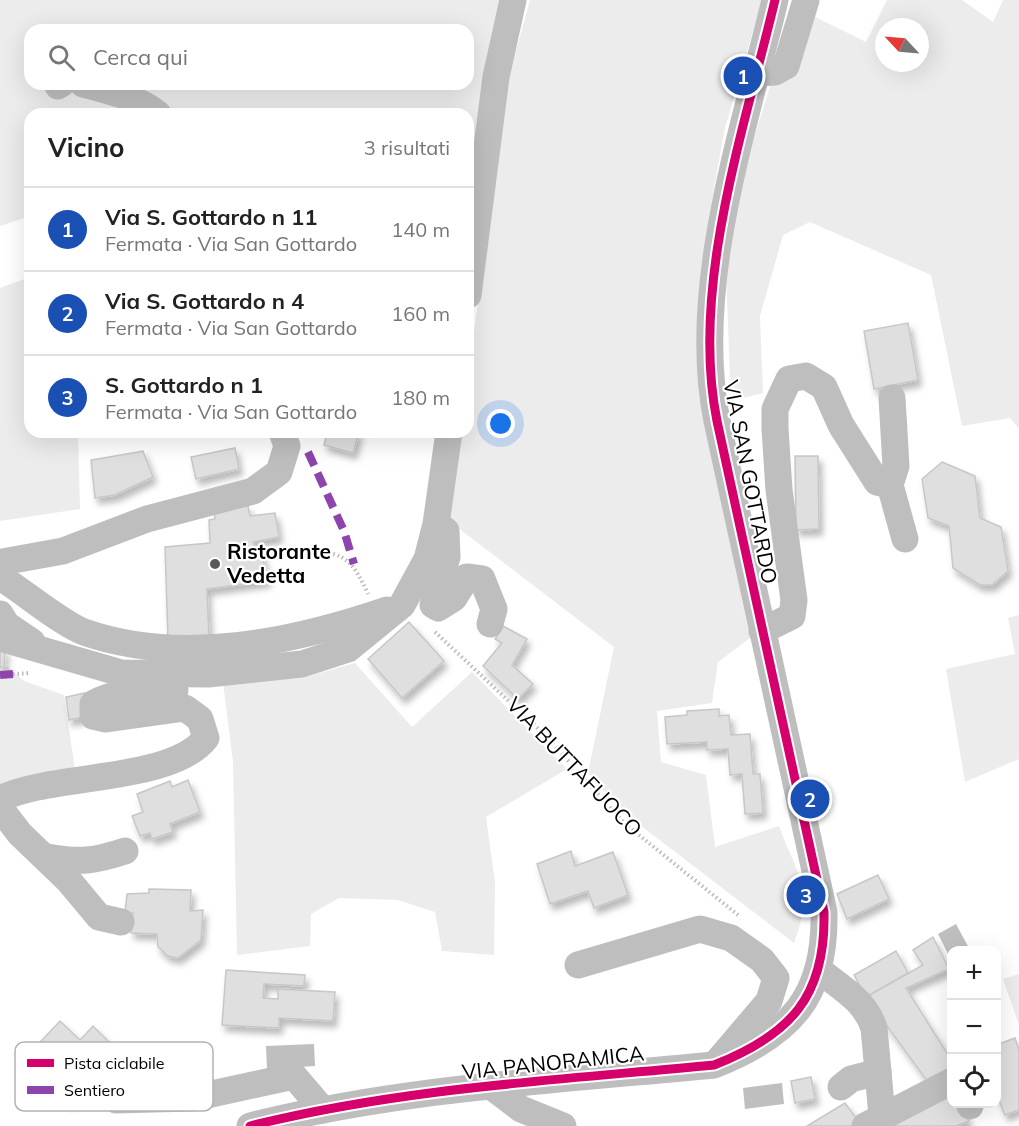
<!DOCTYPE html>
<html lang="it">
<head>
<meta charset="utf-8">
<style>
  :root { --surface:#fff; --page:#f6f6f6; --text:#222; --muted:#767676; --line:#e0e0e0; --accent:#111827 }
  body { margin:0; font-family:Mulish,sans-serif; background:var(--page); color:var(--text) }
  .controls { position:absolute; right:18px; bottom:18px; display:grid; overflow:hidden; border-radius:12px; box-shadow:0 6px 24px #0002 }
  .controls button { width:54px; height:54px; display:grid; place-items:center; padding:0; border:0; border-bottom:2px solid var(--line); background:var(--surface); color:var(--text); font:30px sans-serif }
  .compass { position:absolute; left:875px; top:18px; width:54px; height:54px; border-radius:50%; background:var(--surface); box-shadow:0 6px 24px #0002; rotate:296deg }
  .you { position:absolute; left:501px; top:424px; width:21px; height:21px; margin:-15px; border:4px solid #fff; border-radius:50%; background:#1a73e8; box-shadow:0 0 0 9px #1a73e833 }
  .badge { display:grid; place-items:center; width:39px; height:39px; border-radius:50%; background:var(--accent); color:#fff; font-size:20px; font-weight:700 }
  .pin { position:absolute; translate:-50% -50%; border:3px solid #fff; box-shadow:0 2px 6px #0006 }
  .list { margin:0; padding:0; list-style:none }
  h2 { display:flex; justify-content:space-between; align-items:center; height:78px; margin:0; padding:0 24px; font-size:26px }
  h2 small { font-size:20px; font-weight:400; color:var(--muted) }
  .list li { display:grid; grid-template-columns:39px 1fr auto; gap:18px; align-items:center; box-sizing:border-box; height:84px; padding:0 24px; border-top:2px solid var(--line) }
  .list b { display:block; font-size:22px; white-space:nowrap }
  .list p { margin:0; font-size:20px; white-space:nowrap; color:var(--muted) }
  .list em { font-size:20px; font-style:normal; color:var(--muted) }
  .icon { flex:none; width:33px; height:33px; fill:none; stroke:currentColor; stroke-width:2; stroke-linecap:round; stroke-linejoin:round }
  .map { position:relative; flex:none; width:1019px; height:1126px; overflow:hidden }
  .search { position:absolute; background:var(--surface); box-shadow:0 6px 24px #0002; left:24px; top:24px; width:450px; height:66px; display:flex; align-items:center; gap:15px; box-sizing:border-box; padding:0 21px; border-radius:18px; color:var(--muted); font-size:22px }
  .panel { position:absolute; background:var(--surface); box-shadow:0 6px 24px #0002; left:24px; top:108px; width:450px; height:330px; border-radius:18px }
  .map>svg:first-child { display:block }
  .green { fill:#ececec; fill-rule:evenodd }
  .water { fill:#bfbfbf }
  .building { fill:#dfdfdf; stroke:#c7c7c7; stroke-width:1.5; filter:url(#shadow) }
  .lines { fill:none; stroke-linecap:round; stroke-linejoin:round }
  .path { stroke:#b9b9b9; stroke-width:4; stroke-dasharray:1.5 3; stroke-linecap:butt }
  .minor { stroke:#bebebe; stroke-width:27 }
  .quiet { stroke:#8e44ad; stroke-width:8; stroke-dasharray:15 8; stroke-linecap:butt }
  .cycleway-casing { stroke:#fff; stroke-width:13 }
  .cycleway { stroke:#d6006c; stroke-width:9 }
  .poi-dot { fill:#595959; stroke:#fff; stroke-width:2 }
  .labels { text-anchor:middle; stroke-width:4.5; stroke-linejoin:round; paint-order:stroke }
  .street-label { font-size:21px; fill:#000; stroke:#fff }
  .poi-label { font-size:21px; font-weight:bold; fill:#000; stroke:#fff; text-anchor:start }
  .key { fill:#fff; stroke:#b2b2b2; stroke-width:1.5 }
  .key-label { font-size:16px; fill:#000 }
</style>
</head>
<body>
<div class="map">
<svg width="1019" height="1126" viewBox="0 0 1019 1126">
  <defs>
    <filter id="shadow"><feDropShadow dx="3.5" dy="6" stdDeviation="3" flood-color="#0004"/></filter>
  </defs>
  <rect width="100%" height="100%" fill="#fff"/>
  <g class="green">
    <path d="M0,0h505l-37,204v-90h-438v102l-30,10zM30,30h438v54h-438z"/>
    <path d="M530,0h232l-38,132 -17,96 -6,90 1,92 48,228 -32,24 -6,41 -55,8 4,51 45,13 9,72 64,-21c18,50 36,61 15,117l-171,-131 -35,-39 26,-126 -165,-126 12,-89h7v-54l39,-294z"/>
    <path d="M887,0h75l31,22 10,-22h16v429l-9,-11 -48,8 -31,-151 -121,-53 -27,13 -23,81 3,77 -32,8 -5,-128 15,-94 54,-172 71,35zM884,27h36v36h-36z"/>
    <polygon points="30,277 30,432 78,432 80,509 0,521 0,288"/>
    <polygon points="1019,615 1019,759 965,782 946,669 1015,654 1008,618"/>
    <polygon points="355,663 412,727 472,672 567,769 486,817 495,883 494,955 442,951 435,912 398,900 339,898 311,914 310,946 237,955 233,762 223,683 302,678"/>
    <polygon points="0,667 8,667 24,681 64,695 76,776 0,788"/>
    <polygon points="1019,974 1019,1025 1003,979"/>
  </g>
  <g class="water">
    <polygon points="956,924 970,950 952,950 951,960 938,934"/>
    <polygon points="314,1044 315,1066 267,1069 266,1046"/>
    <polygon points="782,1083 784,1104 745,1109 743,1088"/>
  </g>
  <g class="building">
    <polygon points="908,323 918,380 874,389 864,331"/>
    <polygon points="327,432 359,432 353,453 324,445"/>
    <polygon points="235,448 239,469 196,479 191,457"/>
    <polygon points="143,451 153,477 115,495 95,498 91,460"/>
    <polygon points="795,456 818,456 819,529 796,530"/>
    <polygon points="942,462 975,476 980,518 1001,527 1008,571 992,585 980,585 953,568 949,526 928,518 922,479"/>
    <polygon points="248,506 250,516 275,513 279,537 253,542 256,549 261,548 267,581 207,589 209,639 168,640 165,547 210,543 209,520 215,519 214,511"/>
    <polygon points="409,622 444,661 402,698 368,659"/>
    <polygon points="503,626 527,639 512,665 533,684 518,699 483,666 502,643 495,639"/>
    <polygon points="0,649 5,649 4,667 0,667"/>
    <polygon points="85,693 88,716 69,720 66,697"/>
    <polygon points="719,709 719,716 729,715 731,735 750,734 753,774 760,774 763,813 745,814 742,774 730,775 728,749 707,750 707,742 667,744 665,717 687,715 687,711"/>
    <polygon points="188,780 200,812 170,824 173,832 152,839 150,833 140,836 132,816 143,812 137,794 170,781 172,787"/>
    <polygon points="571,851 575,866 613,852 628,895 594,908 588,891 550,904 537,864"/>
    <polygon points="878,875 889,899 847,919 837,894"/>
    <polygon points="149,889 191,890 190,911 203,910 201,940 178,958 168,956 158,947 157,934 131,933 133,913 125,913 127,894 149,893"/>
    <polygon points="933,937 949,969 906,988 952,1061 952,1072 930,1085 866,997 923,965 913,950"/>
    <polygon points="896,951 908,973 866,997 854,975"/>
    <polygon points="226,970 305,975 304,986 264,984 263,998 278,999 278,989 335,992 333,1021 279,1018 279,1028 222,1025"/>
    <polygon points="60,1021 80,1040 93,1026 119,1052 71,1103 24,1059"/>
    <polygon points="1015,1038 1019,1050 1019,1110 1005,1115 996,1093 996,1045"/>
    <polygon points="811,1077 815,1099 795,1103 791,1081"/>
    <polygon points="952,1096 952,1104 958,1104 969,1121 956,1126 881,1126"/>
    <polygon points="845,1103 859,1122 851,1126 807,1126"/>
  </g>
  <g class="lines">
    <g class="path">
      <path d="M311,551c36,1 43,13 57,43"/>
      <polyline points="435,632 546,736 624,823 738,915"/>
      <polyline points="13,674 30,673"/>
    </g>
    <g class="minor">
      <polyline points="758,73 775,72 786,66 806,0"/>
      <path d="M83,84c25,7 55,13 75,30"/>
      <polyline points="58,86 61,84"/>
      <polyline points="468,295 496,77 513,0"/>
      <polyline points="890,485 905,539"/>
      <polyline points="437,524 446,531 447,557 433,605 438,608 454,598 467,577 482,579 494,609 490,624"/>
      <polyline points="0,566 2,562 63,551 147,519 253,491 279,472 287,446 282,432"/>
      <path d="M0,577c23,14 62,47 84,55 97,34 209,10 303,-22"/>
      <polyline points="0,614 7,625 32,642"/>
      <polyline points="762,631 792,616 794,600 779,490 775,429 775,409 789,379 806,376 824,387 841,425 877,482 890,485 896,466 892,398"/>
      <polyline points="0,638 121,673 208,674 302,664 348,649 402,605 427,559 436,524 449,432"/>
      <path d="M0,799c51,-26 171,-16 206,-61l-6,-19 -15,-11 -79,11 -13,-3v-12c18,-13 60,-13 82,-14"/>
      <polyline points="0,808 20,834 69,881 99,917 121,922"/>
      <path d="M47,857c32,6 48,4 78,-6"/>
      <polyline points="578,965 700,929 731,938 762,960 776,978 769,1001 718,1061"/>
      <path d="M819,970c22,18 46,30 55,58l8,88"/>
      <polyline points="492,1087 521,1109 563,1126"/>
      <polyline points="841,1087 851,1079 878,1072"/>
      <polyline points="116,1100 193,1098 294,1076 323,1110"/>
      <polyline points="969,1104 970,1106"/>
      <path d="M250,1126c151,-38 309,-46 464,-61 76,-30 112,-68 110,-153l-107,-491c-27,-134 27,-291 58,-421"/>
      <polyline points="865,1126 952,1081"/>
    </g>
    <g class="quiet">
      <polyline points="308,452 344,531 354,564"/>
      <polyline points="0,675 13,674"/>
    </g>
    <defs>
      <path id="cycleway" d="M250,1126c151,-38 309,-46 464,-61 76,-30 112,-68 110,-153l-107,-491c-27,-134 27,-291 58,-421"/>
    </defs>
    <use href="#cycleway" class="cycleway-casing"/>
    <use href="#cycleway" class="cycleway"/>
  </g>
  <circle class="poi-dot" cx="215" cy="564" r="6"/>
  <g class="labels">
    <g class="street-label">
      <text transform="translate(750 482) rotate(79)" y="7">VIA SAN GOTTARDO</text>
      <text transform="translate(574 767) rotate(46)" y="7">VIA BUTTAFUOCO</text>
      <text transform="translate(553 1063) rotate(-6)" y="7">VIA PANORAMICA</text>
    </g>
    <g class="poi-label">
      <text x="227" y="559">Ristorante<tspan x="227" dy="24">Vedetta</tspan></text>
    </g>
  </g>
  <rect x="15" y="1042" width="198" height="69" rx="9" class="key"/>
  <rect x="27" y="1059" width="27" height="8" fill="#d6006c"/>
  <rect x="27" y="1086" width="27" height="8" fill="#8e44ad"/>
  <g class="key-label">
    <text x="64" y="1069">Pista ciclabile</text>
    <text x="64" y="1096">Sentiero</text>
  </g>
</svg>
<div class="controls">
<button>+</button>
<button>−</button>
<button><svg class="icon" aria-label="locate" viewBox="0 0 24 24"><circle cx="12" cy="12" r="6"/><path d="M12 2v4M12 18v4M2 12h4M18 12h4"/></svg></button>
</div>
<svg class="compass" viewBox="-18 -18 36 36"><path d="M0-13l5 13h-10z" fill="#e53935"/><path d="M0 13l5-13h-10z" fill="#767676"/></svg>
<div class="you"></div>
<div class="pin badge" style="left:743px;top:76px;background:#1a4fb4">1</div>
<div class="pin badge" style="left:810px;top:799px;background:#1a4fb4">2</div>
<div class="pin badge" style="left:806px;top:895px;background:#1a4fb4">3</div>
<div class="search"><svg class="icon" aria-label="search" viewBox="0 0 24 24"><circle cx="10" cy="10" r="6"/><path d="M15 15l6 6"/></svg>Cerca qui</div>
<section class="panel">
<h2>Vicino<small>3 risultati</small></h2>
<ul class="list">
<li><span class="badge" style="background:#1a4fb4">1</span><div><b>Via S. Gottardo n 11</b><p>Fermata · Via San Gottardo</p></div><em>140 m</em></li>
<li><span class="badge" style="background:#1a4fb4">2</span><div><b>Via S. Gottardo n 4</b><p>Fermata · Via San Gottardo</p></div><em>160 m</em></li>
<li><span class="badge" style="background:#1a4fb4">3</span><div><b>S. Gottardo n 1</b><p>Fermata · Via San Gottardo</p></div><em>180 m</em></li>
</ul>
</section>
</div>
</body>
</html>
